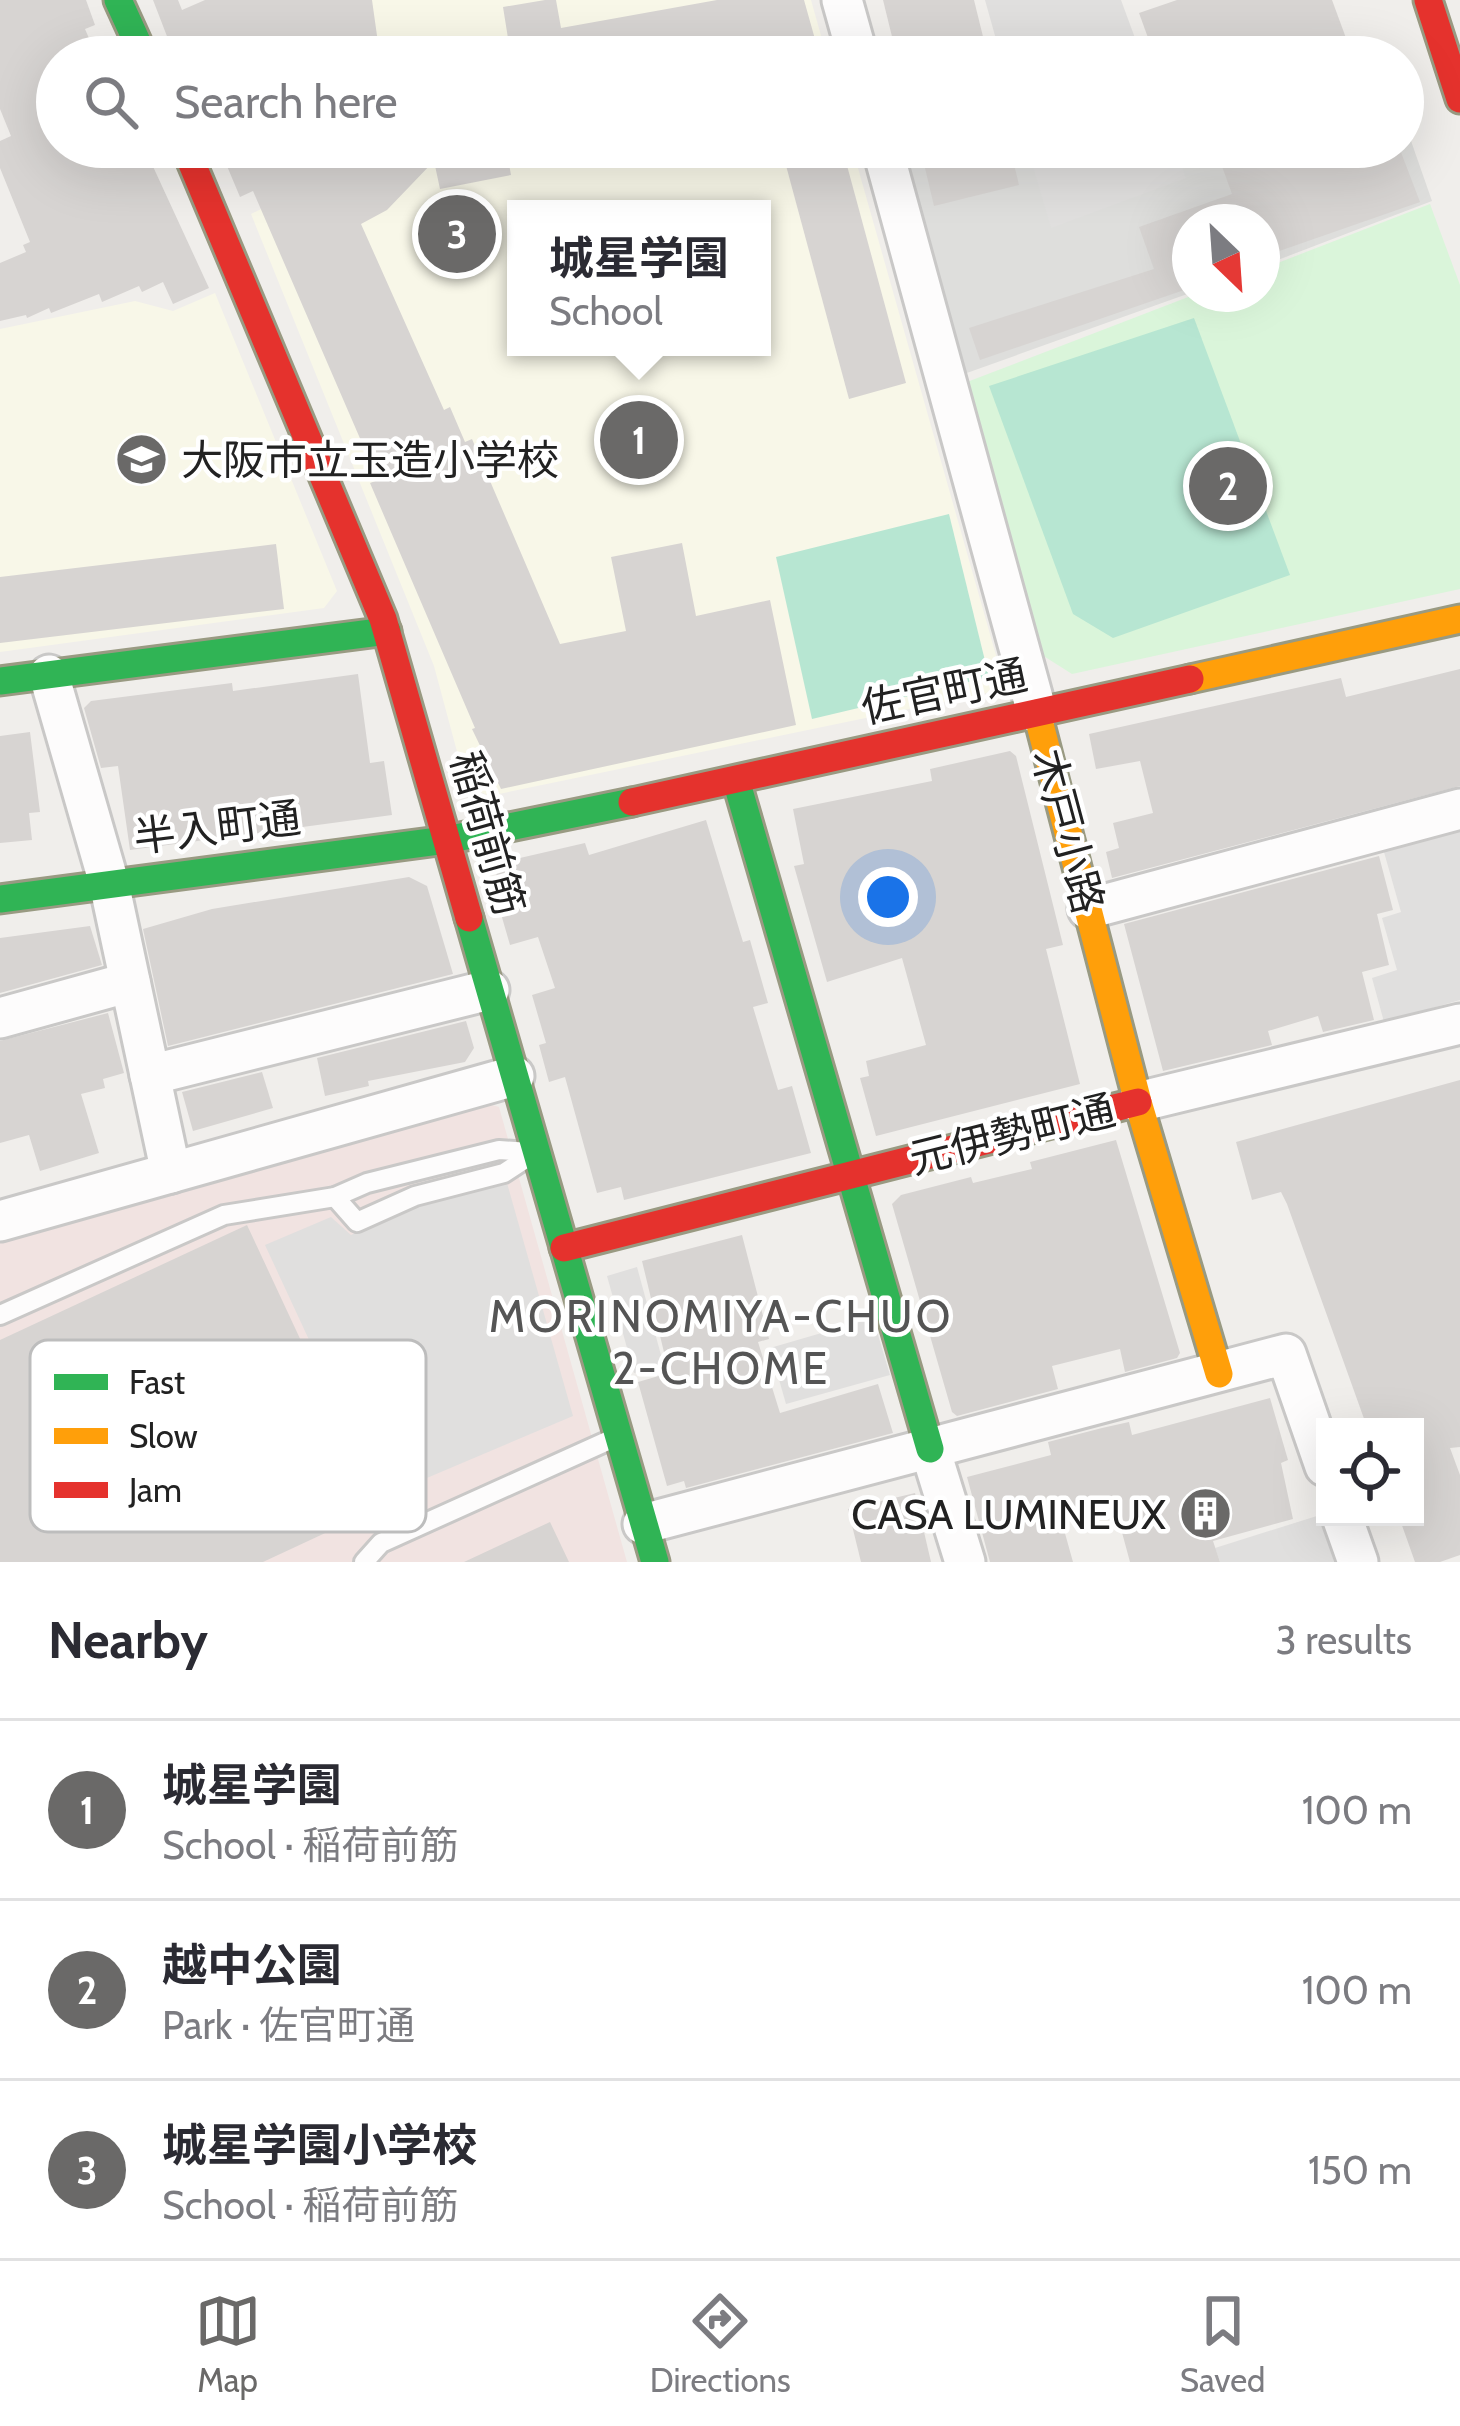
<!DOCTYPE html>
<html lang="en">
<head>
<meta charset="utf-8">
<style>
  :root { --surface:#fff; --page:#f7f7f7; --text:#2b2b33; --muted:#7c7c81; --line:#e1e1e2; --accent:#6a6968 }
  body { margin:0; font-family:Cabin,"Noto Sans JP",sans-serif; background:var(--page); color:var(--text) }
  .controls { position:absolute; right:36px; bottom:36px; display:grid; overflow:hidden; border-radius:0px; box-shadow:0 12px 48px #0002 }
  .controls button { width:108px; height:108px; display:grid; place-items:center; padding:0; border:0; border-bottom:3px solid var(--line); background:var(--surface); color:var(--text); font:60px sans-serif }
  .compass { position:absolute; left:1172px; top:204px; width:108px; height:108px; border-radius:50%; background:var(--surface); box-shadow:0 12px 48px #0002; rotate:155deg }
  .you { position:absolute; left:888px; top:897px; width:42px; height:42px; margin:-30px; border:9px solid #fff; border-radius:50%; background:#1a73e8; box-shadow:0 0 0 18px #1a73e833 }
  .badge { display:grid; place-items:center; width:78px; height:78px; border-radius:50%; background:var(--accent); color:#fff; font-size:39px; font-weight:700 }
  .pin { position:absolute; translate:-50% -50%; border:6px solid #fff; box-shadow:0 3px 12px #0006 }
  .popup { position:absolute; left:507px; top:200px; width:264px; height:156px; box-sizing:border-box; display:grid; place-content:center; border-radius:0px; background:var(--surface); filter:drop-shadow(0 3px 9px #0005); font-size:39px; white-space:nowrap; color:var(--muted) }
  .popup b { font-size:45px; color:var(--text) }
  .popup::after { content:''; position:absolute; left:50%; top:100%; margin-left:-24px; border:24px solid transparent; border-top-color:var(--surface) }
  .list { margin:0; padding:0; list-style:none }
  h2 { display:flex; justify-content:space-between; align-items:center; height:156px; margin:0; padding:0 48px; font-size:51px }
  h2 small { font-size:39px; font-weight:400; color:var(--muted) }
  .list li { display:grid; grid-template-columns:78px 1fr auto; gap:36px; align-items:center; box-sizing:border-box; height:180px; padding:0 48px; border-top:3px solid var(--line) }
  .list b { display:block; font-size:45px; white-space:nowrap }
  .list p { margin:0; font-size:39px; white-space:nowrap; color:var(--muted) }
  .list em { font-size:39px; font-style:normal; color:var(--muted) }
  .icon { flex:none; width:66px; height:66px; fill:none; stroke:currentColor; stroke-width:2; stroke-linecap:round; stroke-linejoin:round }
  .map { position:relative; flex:none; width:1460px; height:1562px; overflow:hidden }
  .search { position:absolute; background:var(--surface); box-shadow:0 12px 48px #0002; left:36px; right:36px; top:36px; height:132px; display:flex; align-items:center; gap:30px; box-sizing:border-box; padding:0 42px; border-radius:66px; color:var(--muted); font-size:45px }
  .sheet { height:696px; background:var(--surface) }
  nav { display:flex; justify-content:space-around; align-items:center; box-sizing:border-box; height:168px; border-top:3px solid var(--line); background:var(--surface); font-size:33px; color:var(--muted) }
  nav a { display:grid; justify-items:center; gap:6px }
  nav .on { color:var(--accent) }
  .map>svg:first-child { display:block }
  .commercial { fill:#f1e3e1 }
  .education { fill:#f8f7e8; fill-rule:evenodd }
  .religious { fill:#dededc }
  .park { fill:#daf5da }
  .pitch { fill:#b7e6d2 }
  .parking { fill:#e0dfde }
  .building { fill:#d7d4d2 }
  .lines { fill:none; stroke-linecap:round; stroke-linejoin:round }
  .lane-casing { stroke:#c9c8c7; stroke-width:24 }
  .street-casing { stroke:#c9c8c7; stroke-width:45 }
  .fast-casing { stroke:#999a82; stroke-width:33 }
  .slow-casing { stroke:#999a82; stroke-width:33 }
  .jam-casing { stroke:#999a82; stroke-width:33 }
  .lane { stroke:#fdfcfc; stroke-width:18 }
  .street { stroke:#fdfcfc; stroke-width:39 }
  .fast { stroke:#30b455; stroke-width:27 }
  .slow { stroke:#ff9f0a; stroke-width:27 }
  .jam { stroke:#e5322d; stroke-width:27 }
  .labels { text-anchor:middle; stroke-width:9; stroke-linejoin:round; paint-order:stroke }
  .poi-label { font-size:42px; fill:#222; stroke:#fff; text-anchor:start }
  .street-label { font-size:42px; fill:#222; stroke:#fff }
  .neighbourhood-label { font-size:45px; letter-spacing:3px; fill:#555; stroke:#fff }
  .key { fill:#fff; stroke:#bdbdbd; stroke-width:3 }
  .key-label { font-size:33px; fill:#222 }
</style>
</head>
<body>
<div class="map">
<svg width="1460" height="1562" viewBox="0 0 1460 1562">
  <rect width="100%" height="100%" fill="#f0eeeb"/>
  <polygon class="commercial" points="479,1101 499,1107 627,1562 0,1562 0,1235"/>
  <g class="education">
    <polygon points="290,0 811,0 827,57 299,57"/>
    <path d="M316,147h536l149,526 -10,19 -502,104 -23,-11 -32,-119 -183,-452 70,-34zM516,209h246v138h-246z"/>
    <polygon points="215,293 337,591 324,608 0,652 0,329 135,301 173,311"/>
  </g>
  <polygon class="religious" points="1403,118 1432,201 1262,266 1262,222 1190,222 1190,293 964,374 901,147 1403,147"/>
  <polygon class="park" points="1430,204 1460,285 1460,589 1072,674 1042,655 967,382 1196,294 1262,294 1262,269"/>
  <g class="pitch">
    <polygon points="1194,318 1290,575 1113,638 1073,614 989,386"/>
    <polygon points="949,514 989,677 812,719 776,557"/>
  </g>
  <g class="parking">
    <polygon points="985,0 1121,0 1142,57 1001,57"/>
    <polygon points="1027,147 1175,147 1186,178 1051,228"/>
    <polygon points="1460,823 1460,1000 1384,1022 1372,978 1397,970 1382,918 1401,912 1382,845"/>
    <polygon points="507,1183 573,1416 382,1497 265,1245 331,1217 351,1235 413,1205"/>
    <polygon points="637,1267 664,1366 634,1373 607,1276"/>
    <polygon points="873,1318 890,1375 786,1404 770,1348"/>
    <polygon points="1320,1515 1334,1562 1220,1562 1215,1548"/>
  </g>
  <g class="building">
    <polygon points="0,0 86,0 95,25 85,29 97,57 57,57 57,147 144,147 209,288 173,304 163,282 142,292 139,286 102,302 99,294 51,313 49,308 27,318 26,315 0,321 0,263 26,252 23,245 30,242 0,168 0,141 11,136 0,109"/>
    <polygon points="153,0 178,0 182,10 205,0 372,0 380,57 175,57"/>
    <polygon points="545,0 556,0 561,28 717,0 804,0 820,57 511,57 503,7"/>
    <polygon points="883,0 974,0 988,57 897,57"/>
    <polygon points="1177,0 1332,0 1353,57 1155,57 1139,13"/>
    <polygon points="219,147 506,147 511,175 440,189 434,161 387,210 361,224 444,410 450,407 465,442 472,439 560,644 626,631 611,557 682,543 696,616 770,600 796,725 501,789 472,729 475,728 370,483 378,480 253,191 240,197"/>
    <polygon points="781,147 842,147 906,383 849,399"/>
    <polygon points="920,147 1010,147 1019,185 934,206"/>
    <polygon points="1215,147 1399,147 1420,202 1262,257 1262,222 1190,222 1190,288 980,360 969,328 1154,269 1139,227 1232,194"/>
    <polygon points="276,544 284,609 0,643 0,577"/>
    <polygon points="1460,669 1460,786 1112,878 1106,852 1119,848 1113,823 1153,813 1140,761 1096,769 1089,734 1341,678 1346,697"/>
    <polygon points="358,674 370,763 384,761 392,815 130,850 118,766 101,768 84,708 91,701 232,683 233,691"/>
    <polygon points="30,732 40,812 29,813 32,840 0,843 0,736"/>
    <polygon points="1010,751 1016,756 1063,945 1046,949 1080,1084 876,1136 860,1078 869,1076 866,1061 926,1045 902,958 827,982 794,866 804,864 793,809 932,781 930,769"/>
    <polygon points="706,820 743,942 750,940 768,1003 753,1007 778,1090 792,1086 811,1153 624,1200 621,1187 597,1193 565,1077 549,1082 539,1045 546,1043 532,995 555,988 538,937 510,945 492,883 503,862 585,843 589,855"/>
    <polygon points="1379,856 1393,910 1377,914 1389,965 1362,972 1374,1020 1323,1032 1318,1016 1268,1031 1272,1045 1163,1071 1124,924"/>
    <polygon points="409,877 427,886 453,974 168,1046 143,929 212,909"/>
    <polygon points="90,926 102,965 0,993 0,938"/>
    <polygon points="108,1013 124,1073 103,1079 105,1088 81,1094 99,1153 40,1171 29,1135 0,1143 0,1041"/>
    <polygon points="466,1021 474,1048 465,1062 368,1081 369,1086 325,1096 317,1058"/>
    <polygon points="262,1072 273,1108 193,1131 182,1092"/>
    <polygon points="1460,1080 1460,1447 1450,1448 1460,1475 1460,1555 1440,1562 1415,1562 1399,1517 1415,1517 1415,1427 1367,1427 1287,1204 1281,1192 1252,1200 1236,1142"/>
    <polygon points="1116,1140 1180,1353 1177,1358 1125,1372 1120,1349 1052,1366 1058,1389 957,1416 952,1412 892,1204 901,1195 971,1177 973,1183 1032,1169 1030,1162"/>
    <polygon points="247,1225 379,1508 263,1562 0,1562 0,1340"/>
    <polygon points="742,1235 769,1339 758,1342 780,1413 878,1384 893,1433 686,1488 684,1481 667,1486 638,1382 669,1373 642,1261"/>
    <polygon points="1270,1398 1288,1460 1281,1463 1293,1519 1213,1541 1220,1562 1130,1562 1114,1503 1061,1519 1073,1562 990,1562 967,1477 1051,1455 1048,1442 1102,1428 1129,1422 1132,1435"/>
    <polygon points="915,1493 931,1562 861,1562 848,1509"/>
    <polygon points="550,1522 569,1562 464,1562"/>
  </g>
  <g class="lines">
    <defs>
      <g id="lane">
        <polyline points="335,1197 357,1222 415,1196 504,1173 533,1154"/>
        <polyline points="0,1315 224,1215 335,1197 367,1183 499,1150 530,1152"/>
        <polyline points="364,1562 381,1543 614,1438"/>
      </g>
      <g id="street">
        <polyline points="842,0 858,57"/>
        <polyline points="882,147 1037,713"/>
        <polyline points="49,675 109,883 171,1173"/>
        <polyline points="1088,909 1460,809"/>
        <polyline points="0,1018 130,982"/>
        <polyline points="150,1075 489,990"/>
        <polyline points="1138,1102 1460,1024"/>
        <polyline points="0,1221 514,1076"/>
        <polyline points="930,1449 965,1562"/>
        <polyline points="1342,1517 1358,1562"/>
        <polyline points="643,1524 1286,1354 1325,1466"/>
      </g>
      <g id="fast">
        <polyline points="118,0 144,57"/>
        <polyline points="0,681 387,631"/>
        <polyline points="736,780 930,1449"/>
        <polyline points="0,899 446,840 632,802"/>
        <polyline points="469,918 655,1562"/>
      </g>
      <g id="slow">
        <polyline points="1190,679 1460,619"/>
        <polyline points="1037,713 1138,1102 1219,1374"/>
      </g>
      <g id="jam">
        <polyline points="1428,0 1460,99"/>
        <polyline points="185,147 383,619 469,918"/>
        <polyline points="632,802 1190,679"/>
        <polyline points="564,1248 1138,1102"/>
      </g>
    </defs>
    <use href="#lane" class="lane-casing"/>
    <use href="#street" class="street-casing"/>
    <use href="#fast" class="fast-casing"/>
    <use href="#slow" class="slow-casing"/>
    <use href="#jam" class="jam-casing"/>
    <use href="#lane" class="lane"/>
    <use href="#street" class="street"/>
    <use href="#fast" class="fast"/>
    <use href="#slow" class="slow"/>
    <use href="#jam" class="jam"/>
  </g>
  <defs>
    <symbol id="school-disc" viewBox="-11 -11 22 22"><circle r="9.5" fill="#6a6968" stroke="#fff"/><path d="M0-5L7-2L0 1L-7-2ZM-4 1L0 2.5L4 1V4Q0 6-4 4Z" fill="#fff"/></symbol>
    <symbol id="building-disc" viewBox="-11 -11 22 22"><circle r="9.5" fill="#6a6968" stroke="#fff"/><path d="M-4-6H4V6H1V3H-1V6H-4ZM-2.5-4.3h1.7v1.8h-1.7ZM.8-4.3h1.7v1.8H.8ZM-2.5-1h1.7V.8h-1.7ZM.8-1h1.7V.8H.8Z" fill="#fff"/></symbol>
  </defs>
  <g fill-rule="evenodd">
    <use href="#school-disc" x="112" y="430" width="59" height="59"/>
    <use href="#building-disc" x="1176" y="1484" width="59" height="59"/>
  </g>
  <g class="labels">
    <g class="poi-label">
      <text x="181" y="475">大阪市立玉造小学校</text>
      <text x="1166" y="1529" text-anchor="end">CASA LUMINEUX</text>
    </g>
    <g class="street-label">
      <text transform="translate(944 691) rotate(-12)" y="15">佐官町通</text>
      <text transform="translate(217 827) rotate(-7)" y="15">半入町通</text>
      <text transform="translate(1068 831) rotate(75)" y="15">木戸小路</text>
      <text transform="translate(488 833) rotate(74)" y="15">稲荷前筋</text>
      <text transform="translate(1012 1134) rotate(-14)" y="15">元伊勢町通</text>
    </g>
    <g class="neighbourhood-label">
      <text x="721" y="1332">MORINOMIYA-CHUO<tspan x="721" dy="52">2-CHOME</tspan></text>
    </g>
  </g>
  <rect x="30" y="1340" width="396" height="192" rx="18" class="key"/>
  <rect x="54" y="1374" width="54" height="16" fill="#30b455"/>
  <rect x="54" y="1428" width="54" height="16" fill="#ff9f0a"/>
  <rect x="54" y="1482" width="54" height="16" fill="#e5322d"/>
  <g class="key-label">
    <text x="129" y="1394">Fast</text>
    <text x="129" y="1448">Slow</text>
    <text x="129" y="1502">Jam</text>
  </g>
</svg>
<div class="controls">
<button><svg class="icon" aria-label="locate" viewBox="0 0 24 24"><circle cx="12" cy="12" r="6"/><path d="M12 2v4M12 18v4M2 12h4M18 12h4"/></svg></button>
</div>
<svg class="compass" viewBox="-18 -18 36 36"><path d="M0-13l5 13h-10z" fill="#e53935"/><path d="M0 13l5-13h-10z" fill="#7c7c81"/></svg>
<div class="you"></div>
<div class="pin badge" style="left:639px;top:440px">1</div>
<div class="popup"><b>城星学園</b>School</div>
<div class="pin badge" style="left:1228px;top:486px">2</div>
<div class="pin badge" style="left:457px;top:234px">3</div>
<div class="search"><svg class="icon" aria-label="search" viewBox="0 0 24 24"><circle cx="10" cy="10" r="6"/><path d="M15 15l6 6"/></svg>Search here</div>
</div>
<section class="sheet">
<h2>Nearby<small>3 results</small></h2>
<ul class="list">
<li><span class="badge">1</span><div><b>城星学園</b><p>School · 稲荷前筋</p></div><em>100 m</em></li>
<li><span class="badge">2</span><div><b>越中公園</b><p>Park · 佐官町通</p></div><em>100 m</em></li>
<li><span class="badge">3</span><div><b>城星学園小学校</b><p>School · 稲荷前筋</p></div><em>150 m</em></li>
</ul>
</section>
<nav>
<a class="on"><svg class="icon" aria-label="map" viewBox="0 0 24 24"><path d="M3 6l6-2 6 2 6-2v14l-6 2-6-2-6 2zM9 4v14M15 6v14"/></svg>Map</a>
<a><svg class="icon" aria-label="directions" viewBox="0 0 24 24"><path d="M12 3l9 9-9 9-9-9zM9 14v-3h6M13 9l2 2-2 2"/></svg>Directions</a>
<a><svg class="icon" aria-label="saved" viewBox="0 0 24 24"><path d="M7 4h10v16l-5-4-5 4z"/></svg>Saved</a>
</nav>
</body>
</html>
